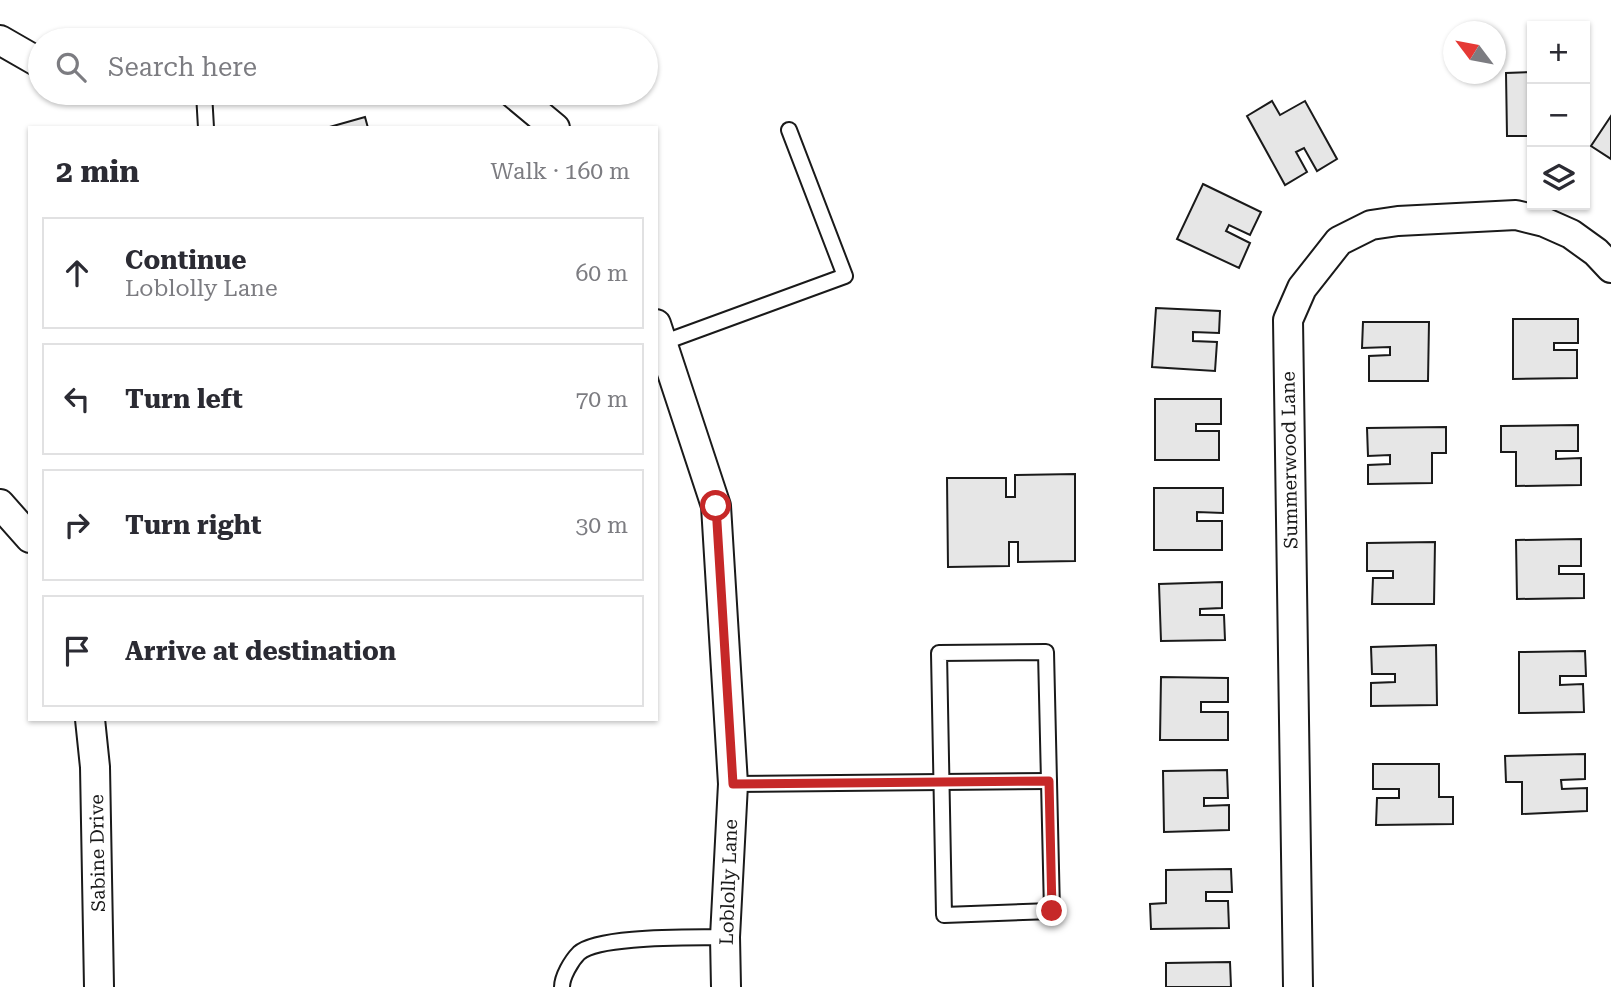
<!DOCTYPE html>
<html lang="en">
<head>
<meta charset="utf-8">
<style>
  :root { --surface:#fff; --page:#f7f7f7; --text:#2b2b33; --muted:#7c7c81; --line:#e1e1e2 }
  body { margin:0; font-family:"Roboto Serif",serif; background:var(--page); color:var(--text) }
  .controls { position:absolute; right:21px; top:21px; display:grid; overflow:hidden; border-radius:0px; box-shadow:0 2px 5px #0004 }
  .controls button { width:63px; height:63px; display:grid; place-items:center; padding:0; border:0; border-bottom:2px solid var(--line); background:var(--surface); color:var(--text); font:35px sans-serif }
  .compass { position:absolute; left:1443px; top:21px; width:63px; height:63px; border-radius:50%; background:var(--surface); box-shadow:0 2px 5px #0004; rotate:302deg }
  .stop { position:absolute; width:21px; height:21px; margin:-16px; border:5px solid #c62828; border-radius:50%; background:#fff }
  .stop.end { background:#c62828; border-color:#fff; box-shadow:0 2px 7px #0008 }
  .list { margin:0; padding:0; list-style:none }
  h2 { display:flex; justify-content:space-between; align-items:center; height:91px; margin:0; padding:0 28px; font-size:30px }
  h2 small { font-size:23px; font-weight:400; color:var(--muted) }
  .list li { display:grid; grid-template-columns:46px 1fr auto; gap:21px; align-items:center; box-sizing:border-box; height:112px; margin:0 14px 14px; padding:0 14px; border:2px solid var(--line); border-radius:0px }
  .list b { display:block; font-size:26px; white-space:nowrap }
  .list p { margin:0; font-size:23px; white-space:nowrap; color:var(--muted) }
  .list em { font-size:23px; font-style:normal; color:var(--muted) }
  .icon { flex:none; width:38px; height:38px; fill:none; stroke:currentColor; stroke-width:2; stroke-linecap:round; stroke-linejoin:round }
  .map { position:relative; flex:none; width:1611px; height:987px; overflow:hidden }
  .search { position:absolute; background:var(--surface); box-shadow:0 2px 5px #0004; left:28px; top:28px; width:630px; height:77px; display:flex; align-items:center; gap:18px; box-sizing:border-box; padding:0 24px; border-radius:38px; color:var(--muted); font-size:26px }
  .panel { position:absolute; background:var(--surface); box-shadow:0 2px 5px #0004; left:28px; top:126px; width:630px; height:595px; border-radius:0px }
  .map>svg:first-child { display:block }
  .building { fill:#e6e6e6; stroke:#1a1a1a; stroke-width:2 }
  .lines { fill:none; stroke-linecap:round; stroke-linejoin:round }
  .lane-casing { stroke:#1a1a1a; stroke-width:18 }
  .street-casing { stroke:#1a1a1a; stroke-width:32 }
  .lane { stroke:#fff; stroke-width:14 }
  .street { stroke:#fff; stroke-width:28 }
  .route { stroke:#c62828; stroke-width:9 }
  .labels { text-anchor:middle; stroke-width:5; stroke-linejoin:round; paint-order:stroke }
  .street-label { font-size:19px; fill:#1a1a1a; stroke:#fff }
</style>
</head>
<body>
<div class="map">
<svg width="1611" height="987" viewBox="0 0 1611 987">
  <rect width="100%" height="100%" fill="#fff"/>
  <g class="building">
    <polygon points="1532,72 1532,114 1529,114 1529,136 1507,136 1506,73"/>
    <polygon points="1272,101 1280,115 1305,101 1337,159 1317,171 1304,148 1296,152 1307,172 1285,185 1247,116"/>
    <polygon points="1611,116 1611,159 1591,146"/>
    <polygon points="365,117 368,128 326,128"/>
    <polygon points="1203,184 1261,212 1250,235 1229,225 1226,231 1250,243 1239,268 1177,239"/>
    <polygon points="1156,308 1220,311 1219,333 1193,332 1193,341 1217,342 1215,371 1152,367"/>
    <polygon points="1513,319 1578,319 1578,343 1554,343 1554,350 1577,350 1577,378 1513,379"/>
    <polygon points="1363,322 1429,322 1428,381 1369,381 1369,356 1390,355 1390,347 1362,348"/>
    <polygon points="1155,399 1221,399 1221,424 1196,424 1196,431 1219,431 1219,460 1155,460"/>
    <polygon points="1578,425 1578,451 1556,451 1556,459 1581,458 1581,485 1516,486 1516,452 1501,452 1501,426"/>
    <polygon points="1446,427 1446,453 1432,453 1432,483 1368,484 1368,465 1390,464 1390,455 1368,456 1367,428"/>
    <polygon points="1075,474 1075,561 1018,562 1018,542 1009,542 1009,566 948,567 947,478 1006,478 1006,497 1015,497 1015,475"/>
    <polygon points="1154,488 1223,488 1223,513 1197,512 1197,521 1222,521 1222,550 1154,550"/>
    <polygon points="1581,539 1581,566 1559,566 1559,574 1584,574 1584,598 1517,599 1516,540"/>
    <polygon points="1435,542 1434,604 1372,604 1373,578 1393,578 1393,571 1367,571 1367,543"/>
    <polygon points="1222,582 1222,608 1200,609 1200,615 1224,615 1225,640 1161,641 1159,584"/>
    <polygon points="1436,645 1437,705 1371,706 1371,683 1395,682 1395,674 1372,674 1371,647"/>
    <polygon points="1585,651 1586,676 1560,676 1560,685 1583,684 1584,712 1519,713 1519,652"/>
    <polygon points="1161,677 1228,678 1228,702 1201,702 1201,712 1228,712 1228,740 1160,740"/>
    <polygon points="1585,754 1585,779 1561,780 1562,789 1587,788 1587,811 1522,814 1522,782 1506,782 1505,756"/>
    <polygon points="1373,764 1439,764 1439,797 1453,797 1453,824 1376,825 1377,798 1399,798 1399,789 1373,789"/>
    <polygon points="1227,770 1228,798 1204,798 1204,806 1229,805 1229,830 1164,832 1163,771"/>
    <polygon points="1231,869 1232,892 1206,892 1206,901 1228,901 1229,928 1151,929 1150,904 1166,903 1166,870"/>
    <polygon points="1230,962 1231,987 1166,987 1166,963"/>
  </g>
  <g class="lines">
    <defs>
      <g id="lane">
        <polyline points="204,93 206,128"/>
        <polyline points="662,343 845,276 789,130"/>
        <polygon points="1046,652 1052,911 944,915 939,653"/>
        <polyline points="733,784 1049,781"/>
        <path d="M562,987c0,-10 9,-26 17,-34 20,-18 116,-15 146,-16"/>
      </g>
      <g id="street">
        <polyline points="0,40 40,63"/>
        <polyline points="513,93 555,128"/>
        <polyline points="656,324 716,506 733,784 725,937 726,987"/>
        <polyline points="0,504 30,538"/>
        <polyline points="90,719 95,767 99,987"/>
        <polyline points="1298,987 1288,320 1302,288 1339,241 1371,225 1398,221 1516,215 1544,222 1571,234 1596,252 1611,268"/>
      </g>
    </defs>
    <use href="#lane" class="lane-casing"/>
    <use href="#street" class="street-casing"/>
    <use href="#lane" class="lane"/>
    <use href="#street" class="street"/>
  </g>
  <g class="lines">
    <polyline class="route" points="716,506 733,784 1049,781 1052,911"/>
  </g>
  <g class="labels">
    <g class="street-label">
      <text transform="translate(1289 460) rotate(-91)" y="7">Summerwood Lane</text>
      <text transform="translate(97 853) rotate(-91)" y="7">Sabine Drive</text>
      <text transform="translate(728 882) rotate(-88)" y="7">Loblolly Lane</text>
    </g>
  </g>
</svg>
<div class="controls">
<button>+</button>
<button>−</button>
<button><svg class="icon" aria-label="layers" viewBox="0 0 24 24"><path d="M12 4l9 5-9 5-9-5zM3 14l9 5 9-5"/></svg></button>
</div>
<svg class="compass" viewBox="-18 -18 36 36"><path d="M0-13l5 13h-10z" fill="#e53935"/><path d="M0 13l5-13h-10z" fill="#7c7c81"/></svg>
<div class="stop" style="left:716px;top:506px"></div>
<div class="stop end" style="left:1052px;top:911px"></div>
<div class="search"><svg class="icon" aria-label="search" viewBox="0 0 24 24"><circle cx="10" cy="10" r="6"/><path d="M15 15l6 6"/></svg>Search here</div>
<section class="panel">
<h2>2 min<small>Walk · 160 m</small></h2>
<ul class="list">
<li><svg class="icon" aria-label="ahead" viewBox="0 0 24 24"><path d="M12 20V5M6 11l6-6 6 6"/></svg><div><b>Continue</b><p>Loblolly Lane</p></div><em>60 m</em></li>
<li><svg class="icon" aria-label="left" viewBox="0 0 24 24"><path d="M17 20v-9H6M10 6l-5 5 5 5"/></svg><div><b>Turn left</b></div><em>70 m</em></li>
<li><svg class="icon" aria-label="right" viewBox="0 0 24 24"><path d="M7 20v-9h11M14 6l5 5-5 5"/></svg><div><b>Turn right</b></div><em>30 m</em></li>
<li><svg class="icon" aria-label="arrive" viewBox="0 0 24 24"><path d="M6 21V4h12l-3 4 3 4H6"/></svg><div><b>Arrive at destination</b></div></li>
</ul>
</section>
</div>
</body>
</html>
